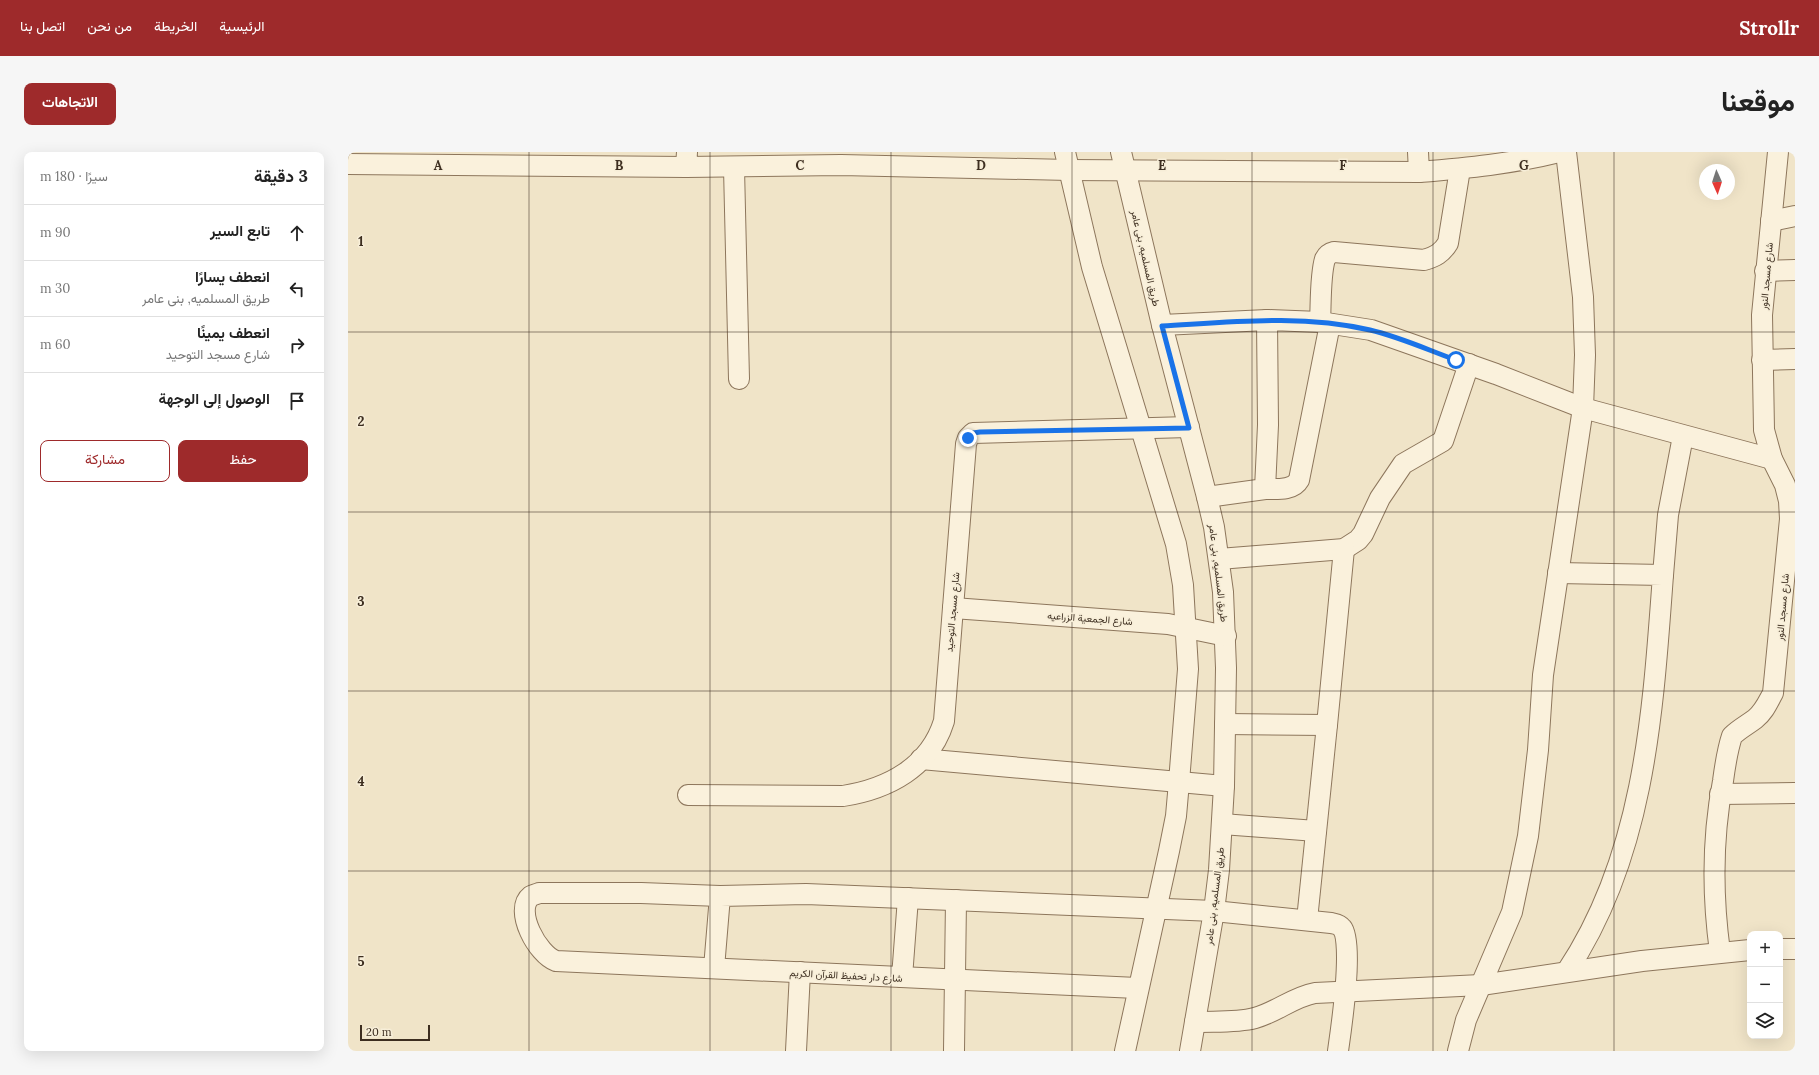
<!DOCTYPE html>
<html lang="ar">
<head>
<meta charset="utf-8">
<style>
  :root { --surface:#fff; --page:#f6f6f6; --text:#222; --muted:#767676; --line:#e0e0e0; --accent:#9e2a2b }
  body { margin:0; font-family:Lora,Vazirmatn,serif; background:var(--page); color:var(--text); direction:rtl }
  .controls { position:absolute; right:12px; bottom:12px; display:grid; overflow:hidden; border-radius:8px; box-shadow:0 4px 16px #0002 }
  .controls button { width:36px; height:36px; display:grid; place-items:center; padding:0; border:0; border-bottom:1px solid var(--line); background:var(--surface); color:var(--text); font:20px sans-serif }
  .compass { position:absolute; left:1351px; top:12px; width:36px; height:36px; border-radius:50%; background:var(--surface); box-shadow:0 4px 16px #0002; rotate:177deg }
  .scale { position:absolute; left:12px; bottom:10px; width:70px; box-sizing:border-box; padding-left:4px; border:2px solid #3d2e20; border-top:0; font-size:11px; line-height:14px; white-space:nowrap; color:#3d2e20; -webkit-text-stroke:3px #f7eed8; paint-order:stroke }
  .stop { position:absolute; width:12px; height:12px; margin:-9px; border:3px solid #1a73e8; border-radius:50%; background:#fff }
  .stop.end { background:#1a73e8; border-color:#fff; box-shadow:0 1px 4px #0008 }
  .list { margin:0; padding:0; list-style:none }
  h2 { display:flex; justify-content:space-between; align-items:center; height:52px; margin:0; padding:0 16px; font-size:17px }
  h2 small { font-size:13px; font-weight:400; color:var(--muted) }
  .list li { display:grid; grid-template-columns:26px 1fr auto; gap:12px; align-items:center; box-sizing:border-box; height:56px; padding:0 16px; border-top:1px solid var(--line) }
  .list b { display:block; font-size:15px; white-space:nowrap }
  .list p { margin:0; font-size:13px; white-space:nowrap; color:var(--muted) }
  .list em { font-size:13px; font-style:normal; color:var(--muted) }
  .actions { display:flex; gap:8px; padding:12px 16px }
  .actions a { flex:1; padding:9px 0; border:1px solid var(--accent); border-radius:8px; text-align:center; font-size:14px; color:var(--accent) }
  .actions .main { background:var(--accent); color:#fff }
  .icon { flex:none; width:22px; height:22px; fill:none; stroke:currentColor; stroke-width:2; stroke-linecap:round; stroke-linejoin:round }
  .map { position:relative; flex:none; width:1447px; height:899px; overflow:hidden; direction:ltr; border-radius:8px }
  header { display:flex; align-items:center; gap:24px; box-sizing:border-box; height:56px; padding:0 20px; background:var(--accent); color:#fff }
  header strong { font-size:19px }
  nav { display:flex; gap:22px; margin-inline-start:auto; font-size:14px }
  .intro { display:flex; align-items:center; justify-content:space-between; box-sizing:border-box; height:96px; padding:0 24px }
  h1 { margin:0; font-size:28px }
  .button { padding:10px 18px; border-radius:8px; background:var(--accent); color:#fff; font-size:14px; font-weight:700 }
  main { display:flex; gap:24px; padding:0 24px }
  aside { flex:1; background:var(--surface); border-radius:8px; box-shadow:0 4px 16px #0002 }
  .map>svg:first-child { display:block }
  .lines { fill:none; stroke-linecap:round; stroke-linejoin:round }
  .street-casing { stroke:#8d765c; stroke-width:22 }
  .street { stroke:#faf1dc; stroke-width:20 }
  .route { stroke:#1a73e8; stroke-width:5 }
  .grid { fill:none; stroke:#3d2e20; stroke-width:1; stroke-opacity:0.55 }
  .labels { text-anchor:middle; stroke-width:3; stroke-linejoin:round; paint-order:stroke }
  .street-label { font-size:10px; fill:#3d2e20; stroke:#f7eed8 }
  .grid-label { font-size:13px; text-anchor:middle; font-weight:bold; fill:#3d2e20; stroke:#f7eed8; stroke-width:3; stroke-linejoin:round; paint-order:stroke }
</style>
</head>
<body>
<header>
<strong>Strollr</strong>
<nav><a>الرئيسية</a><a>الخريطة</a><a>من نحن</a><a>اتصل بنا</a></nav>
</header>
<div class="intro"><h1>موقعنا</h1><a class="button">الاتجاهات</a></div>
<main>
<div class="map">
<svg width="1447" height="899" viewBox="0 0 1447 899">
  <rect width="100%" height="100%" fill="#f0e4c8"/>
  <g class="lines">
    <defs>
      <g id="street">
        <path d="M339,0l-1,15 155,-2 228,5 350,2c49,-4 92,-8 140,-20"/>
        <polyline points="717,0 744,115 828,392 835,433 840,517 831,630 828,664 821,699 777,899"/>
        <polyline points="773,0 814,173 859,345 866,375 875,440 878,516 876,634 871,718 866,759 842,899"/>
        <polyline points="1070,0 1071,20"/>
        <polyline points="0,12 338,15"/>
        <polyline points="386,16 391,227"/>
        <polyline points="1423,69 1447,64"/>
        <polyline points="1417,119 1447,118"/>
        <path d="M972,170c1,-17 0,-47 5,-63 2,-4 5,-6 9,-7l90,8c11,-3 18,-7 24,-17l12,-74"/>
        <polyline points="814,173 919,168"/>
        <polyline points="1414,208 1447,207"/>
        <path d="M917,337c11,0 28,2 34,-9l31,-156"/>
        <polyline points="859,345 917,337 920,273 919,168 972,170 1023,178 1148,222 1235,256 1424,307"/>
        <polyline points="871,407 996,397 1010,388 1015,382 1032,346 1055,312 1095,289 1121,212"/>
        <path d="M1210,421l105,2c-10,136 -18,279 -96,396"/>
        <polyline points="1315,423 1320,363 1335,284"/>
        <polyline points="605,456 820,472 878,484"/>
        <polyline points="877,572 979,573 996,397"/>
        <polyline points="573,607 876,634"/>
        <polyline points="1372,642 1447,641"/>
        <path d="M340,643l155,1c45,-7 87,-29 101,-75l22,-277 2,-6 5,-5 216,-6"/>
        <polyline points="874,672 968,679"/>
        <path d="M372,744l-79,-3h-102c-2,1 -6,2 -8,3 -18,14 7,59 25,65l581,27"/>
        <polyline points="959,768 979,573"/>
        <polyline points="1432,797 1447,797"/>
        <path d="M1372,800c-8,-58 -8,-113 3,-171 2,-15 4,-30 9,-45 7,-7 15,-11 23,-17 9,-7 13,-17 18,-26l17,-174 -1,-18 -4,-16 -13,-26 -8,-29 -2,-115 16,-163"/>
        <path d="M366,816l6,-72 86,-2 408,17 117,12c4,1 8,1 11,5 12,14 -1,102 -4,123"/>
        <polyline points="554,825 560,746"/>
        <path d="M847,870c20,-1 41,1 60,-4 22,-6 38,-21 60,-25l166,-8 161,-24 108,-11"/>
        <polyline points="448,899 452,820"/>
        <polyline points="606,899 608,748"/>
        <polyline points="1110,899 1118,868 1164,760 1180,684 1190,598 1195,523 1235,256 1237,203 1235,145 1218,0"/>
      </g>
    </defs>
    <use href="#street" class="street-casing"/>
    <use href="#street" class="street"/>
  </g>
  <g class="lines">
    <path class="route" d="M620,286l5,-5 7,-1 209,-4 -27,-102c69,-4 140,-12 208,4 30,7 58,20 86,30"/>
  </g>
  <path class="grid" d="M181,0v899M362,0v899M543,0v899M724,0v899M904,0v899M1085,0v899M1266,0v899M0,180h1447M0,360h1447M0,539h1447M0,719h1447"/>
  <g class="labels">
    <g class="street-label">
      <text transform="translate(798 106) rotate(77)" y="4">طريق المسلميه, بنى عامر</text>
      <text transform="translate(1418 124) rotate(-85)" y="4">شارع مسجد النور</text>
      <text transform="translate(871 421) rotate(83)" y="4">طريق المسلميه, بنى عامر</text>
      <text transform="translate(1434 455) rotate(-85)" y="4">شارع مسجد النور</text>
      <text transform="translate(604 460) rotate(-85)" y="4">شارع مسجد التوحيد</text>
      <text transform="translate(742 466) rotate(4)" y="4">شارع الجمعية الزراعيه</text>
      <text transform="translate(866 744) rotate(-83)" y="4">طريق المسلميه, بنى عامر</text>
      <text transform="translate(498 823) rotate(3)" y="4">شارع دار تحفيظ القرآن الكريم</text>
    </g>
  </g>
  <g class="grid-label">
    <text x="90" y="18">A</text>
    <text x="271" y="18">B</text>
    <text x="452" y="18">C</text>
    <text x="633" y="18">D</text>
    <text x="814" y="18">E</text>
    <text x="995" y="18">F</text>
    <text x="1176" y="18">G</text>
    <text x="13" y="94">1</text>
    <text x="13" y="274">2</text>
    <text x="13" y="454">3</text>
    <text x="13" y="634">4</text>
    <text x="13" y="814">5</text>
  </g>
</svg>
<div class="controls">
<button>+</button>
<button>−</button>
<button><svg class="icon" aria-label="layers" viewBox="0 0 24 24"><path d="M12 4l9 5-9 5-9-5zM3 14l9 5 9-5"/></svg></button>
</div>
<svg class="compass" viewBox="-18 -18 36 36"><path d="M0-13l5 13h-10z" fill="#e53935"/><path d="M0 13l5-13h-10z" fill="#767676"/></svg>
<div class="scale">20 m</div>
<div class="stop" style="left:1108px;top:208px"></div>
<div class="stop end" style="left:620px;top:286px"></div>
</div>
<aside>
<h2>3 دقيقة<small>سيرًا · 180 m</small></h2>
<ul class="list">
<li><svg class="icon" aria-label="ahead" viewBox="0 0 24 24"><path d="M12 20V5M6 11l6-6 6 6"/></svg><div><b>تابع السير</b></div><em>90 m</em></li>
<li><svg class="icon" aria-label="left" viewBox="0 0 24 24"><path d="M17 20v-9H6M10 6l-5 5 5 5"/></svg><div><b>انعطف يسارًا</b><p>طريق المسلميه, بنى عامر</p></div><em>30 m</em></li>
<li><svg class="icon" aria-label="right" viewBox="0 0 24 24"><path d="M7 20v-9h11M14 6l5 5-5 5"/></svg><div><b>انعطف يمينًا</b><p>شارع مسجد التوحيد</p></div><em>60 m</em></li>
<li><svg class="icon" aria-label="arrive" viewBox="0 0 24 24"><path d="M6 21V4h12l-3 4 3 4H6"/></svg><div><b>الوصول إلى الوجهة</b></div></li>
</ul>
<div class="actions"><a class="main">حفظ</a><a>مشاركة</a></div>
</aside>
</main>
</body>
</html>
